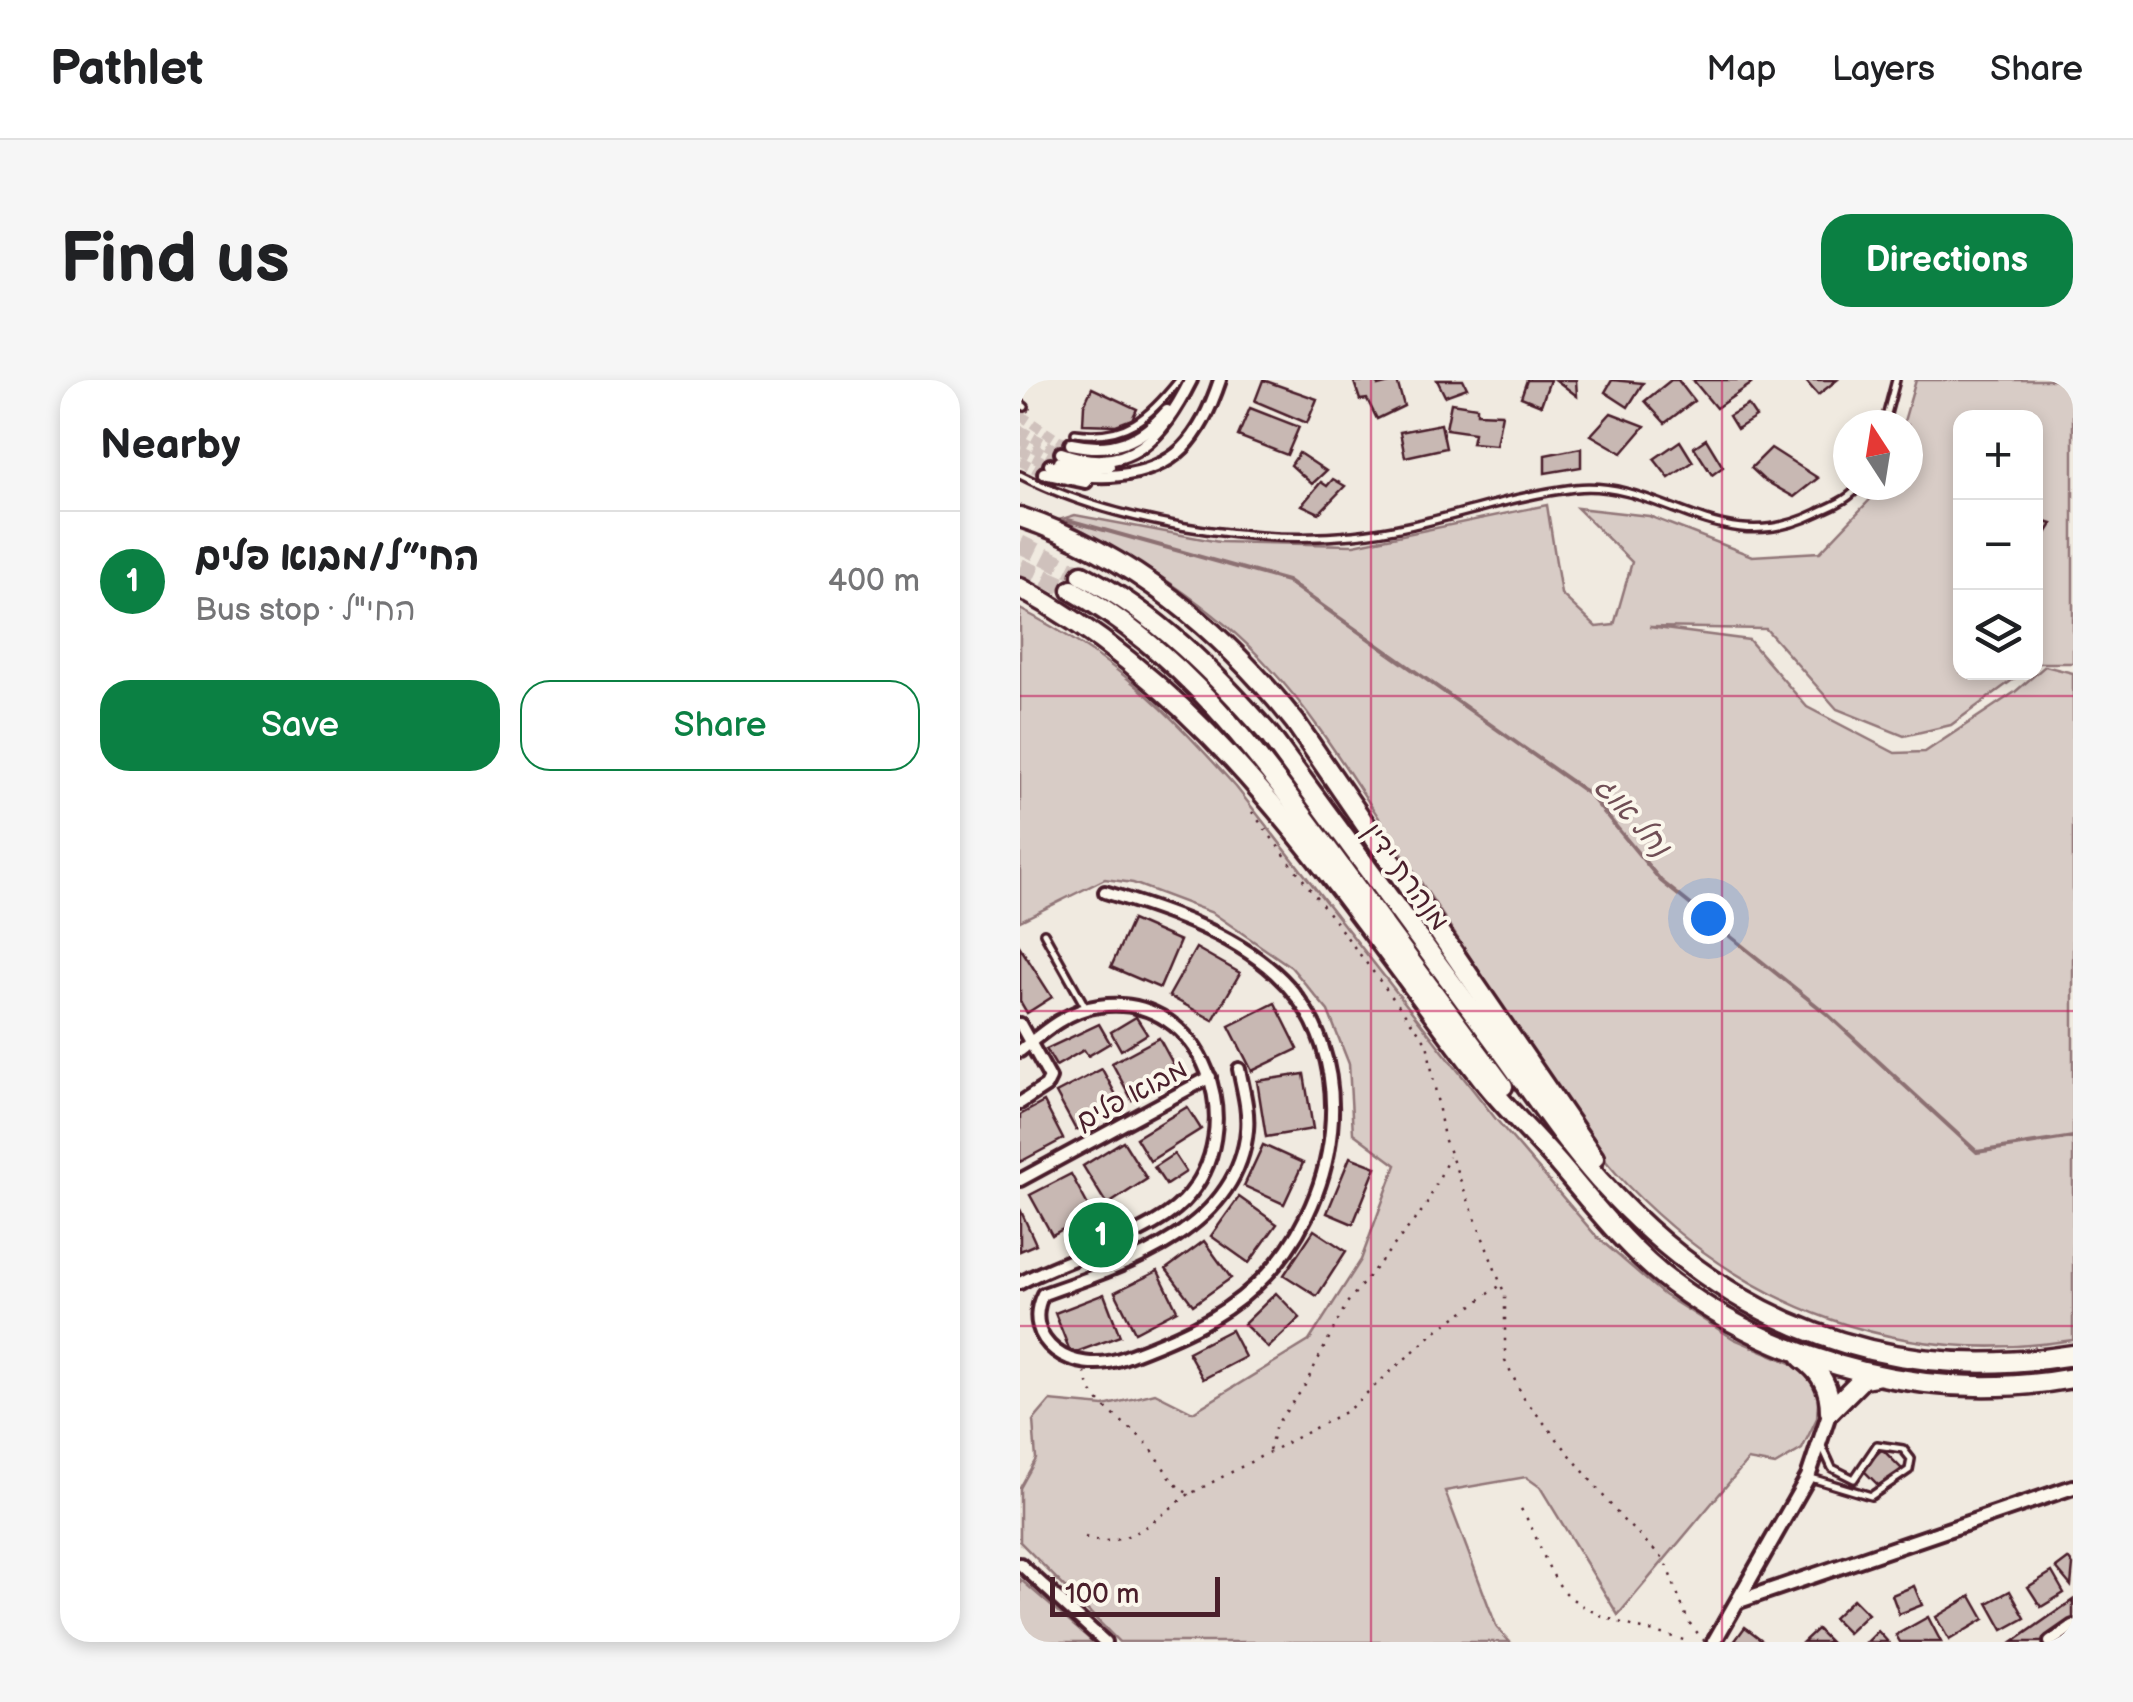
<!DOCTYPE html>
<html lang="en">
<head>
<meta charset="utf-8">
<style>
  :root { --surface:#fff; --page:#f6f6f6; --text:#202124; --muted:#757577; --line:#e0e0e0; --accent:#0b8043 }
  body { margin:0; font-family:"Balsamiq Sans","Playpen Sans Hebrew",sans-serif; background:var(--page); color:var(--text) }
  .controls { position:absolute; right:30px; top:30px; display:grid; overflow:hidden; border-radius:20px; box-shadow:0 5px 15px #0003 }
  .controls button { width:90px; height:90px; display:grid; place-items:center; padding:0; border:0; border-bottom:2px solid var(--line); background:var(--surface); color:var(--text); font:50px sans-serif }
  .compass { position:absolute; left:813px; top:30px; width:90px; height:90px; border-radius:50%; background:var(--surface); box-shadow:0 5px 15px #0003; rotate:348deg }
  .scale { position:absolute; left:30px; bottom:25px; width:170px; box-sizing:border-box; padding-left:10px; border:5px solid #4a1f2b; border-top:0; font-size:28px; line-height:35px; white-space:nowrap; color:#4a1f2b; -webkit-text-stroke:8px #fbf7ec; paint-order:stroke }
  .you { position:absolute; left:688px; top:538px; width:35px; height:35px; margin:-25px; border:8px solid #fff; border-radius:50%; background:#1a73e8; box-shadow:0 0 0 15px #1a73e833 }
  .badge { display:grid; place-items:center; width:65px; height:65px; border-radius:50%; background:var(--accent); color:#fff; font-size:32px; font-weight:700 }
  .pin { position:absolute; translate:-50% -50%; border:5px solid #fff; box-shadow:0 2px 10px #0006 }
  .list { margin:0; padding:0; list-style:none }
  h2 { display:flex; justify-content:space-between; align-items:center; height:130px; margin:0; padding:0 40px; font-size:42px }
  h2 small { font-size:32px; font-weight:400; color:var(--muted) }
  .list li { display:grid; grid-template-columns:65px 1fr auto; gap:30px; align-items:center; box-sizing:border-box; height:140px; padding:0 40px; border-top:2px solid var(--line) }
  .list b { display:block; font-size:38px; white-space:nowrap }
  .list p { margin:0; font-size:32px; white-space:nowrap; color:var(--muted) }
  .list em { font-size:32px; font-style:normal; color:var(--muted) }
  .actions { display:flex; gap:20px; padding:30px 40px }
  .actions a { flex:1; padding:22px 0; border:2px solid var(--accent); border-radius:30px; text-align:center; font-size:35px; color:var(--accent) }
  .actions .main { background:var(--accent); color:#fff }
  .icon { flex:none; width:55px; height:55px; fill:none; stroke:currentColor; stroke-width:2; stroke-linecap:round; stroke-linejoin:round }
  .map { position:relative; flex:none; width:1053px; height:1262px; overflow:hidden; border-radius:30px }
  header { display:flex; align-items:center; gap:60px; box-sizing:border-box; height:140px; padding:0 50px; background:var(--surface); border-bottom:2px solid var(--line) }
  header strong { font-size:48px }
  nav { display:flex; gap:55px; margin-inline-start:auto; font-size:35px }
  .intro { display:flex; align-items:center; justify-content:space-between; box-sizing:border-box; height:240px; padding:0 60px }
  h1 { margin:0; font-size:70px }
  .button { padding:25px 45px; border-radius:30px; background:var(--accent); color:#fff; font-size:35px; font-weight:700 }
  main { display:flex; gap:60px; padding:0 60px }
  aside { flex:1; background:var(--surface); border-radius:30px; box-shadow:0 5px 15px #0003 }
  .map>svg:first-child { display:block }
  .green { fill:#d8ccc6; stroke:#917678; stroke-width:2.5 }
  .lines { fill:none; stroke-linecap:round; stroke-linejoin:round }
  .stream { stroke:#8c6f72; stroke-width:4 }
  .building { fill:#c8b8b3; stroke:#4a1f2b; stroke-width:2.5 }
  .minor-tunnel { stroke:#cfc1bc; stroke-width:10; stroke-dasharray:10 5; stroke-linecap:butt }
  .trunk-tunnel { stroke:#cfc1bc; stroke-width:18; stroke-dasharray:18 9; stroke-linecap:butt }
  .service-casing { stroke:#4a1f2b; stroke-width:12 }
  .minor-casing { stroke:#4a1f2b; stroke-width:18 }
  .tertiary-casing { stroke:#4a1f2b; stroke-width:20 }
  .trunk-casing { stroke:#4a1f2b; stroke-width:25 }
  .path { stroke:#4a1f2b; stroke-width:2.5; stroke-dasharray:2.5 8; stroke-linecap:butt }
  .service { stroke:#fbf7ec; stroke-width:5 }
  .minor { stroke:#fbf7ec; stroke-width:10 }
  .tertiary { stroke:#fbf7ec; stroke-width:12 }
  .trunk { stroke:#fbf7ec; stroke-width:18 }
  .grid { fill:none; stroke:#c2185b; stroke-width:2.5; stroke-opacity:0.55 }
  .labels { text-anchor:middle; stroke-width:8; stroke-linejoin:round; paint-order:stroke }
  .street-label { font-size:28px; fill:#4a1f2b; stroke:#fbf7ec }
  .water-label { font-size:30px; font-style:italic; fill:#704e55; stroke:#fbf7ec }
</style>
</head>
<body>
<header>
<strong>Pathlet</strong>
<nav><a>Map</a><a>Layers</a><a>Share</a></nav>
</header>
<div class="intro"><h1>Find us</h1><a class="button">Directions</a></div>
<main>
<aside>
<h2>Nearby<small></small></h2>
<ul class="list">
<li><span class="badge">1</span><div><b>החי״ל/מבוא פלים</b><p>Bus stop · החי&quot;ל</p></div><em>400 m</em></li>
</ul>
<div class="actions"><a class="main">Save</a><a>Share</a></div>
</aside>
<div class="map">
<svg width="1053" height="1262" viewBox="0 0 1053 1262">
  <rect width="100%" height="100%" fill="#f0eae0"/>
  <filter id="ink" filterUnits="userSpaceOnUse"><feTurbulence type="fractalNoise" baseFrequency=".01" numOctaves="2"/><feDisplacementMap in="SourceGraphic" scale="20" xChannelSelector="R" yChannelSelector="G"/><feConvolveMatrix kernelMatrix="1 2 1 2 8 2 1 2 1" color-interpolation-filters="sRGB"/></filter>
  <g filter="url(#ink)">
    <g class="green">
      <path d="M896,0h157v283h-37v-245h-75v254l61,1 -71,52 -47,11 -67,-27 -71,-80 -117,-2 100,13 58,67 88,46 30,-1 90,-60 30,-26 28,7v667c-172,27 -325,-30 -446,-155 -40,-41 -69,-94 -101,-142 -48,-74 -97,-148 -145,-222 -35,-53 -68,-107 -111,-153 -60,-66 -131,-107 -208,-149l13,-4 144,27 135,3 193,-40 14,89 35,33 18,-2 18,-63 -55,-54 72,8 103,40 68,-4 64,-67h24v-60h-5z"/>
      <path d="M0,229c99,52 142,96 216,178l259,331 102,119 67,58 70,44 76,32 9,16 -2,31 -15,31 -27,16 -27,-5 -130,155 -78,-128 -14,-10 -81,14 52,137 13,14h-391l-99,-100v-54l16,-29 -3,-38 17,-20 54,5 51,-13 38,19 116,-71 52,-81 35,-95 -43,-32 -4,-69 -21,-53 -37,-44 -78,-54 -80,-30 -28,-4 -85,42z"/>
      <polygon points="0,1199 73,1262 0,1262"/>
    </g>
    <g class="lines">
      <polyline class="stream" points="48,140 267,201 569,414 641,501 807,634 957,772 1053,757"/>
    </g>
    <g class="building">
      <polygon points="243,0 297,19 287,43 235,21"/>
      <polygon points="356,0 358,6 377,1 384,26 357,39 347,19 340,20 334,2"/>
      <polygon points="417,0 443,0 447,8 425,16"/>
      <polygon points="507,0 530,0 521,25 501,17"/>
      <polygon points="536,0 556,0 557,16"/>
      <polygon points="592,0 623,3 608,27 585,12"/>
      <polygon points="651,0 658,0 674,21 645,43 625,21"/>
      <polygon points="673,0 727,0 731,4 696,28"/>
      <polygon points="785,0 817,0 798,15"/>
      <polygon points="72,8 117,29 112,39 96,45 63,44 64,25"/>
      <polygon points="431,23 457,27 457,33 482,34 476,65 452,63 454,53 426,49"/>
      <polygon points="728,25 736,37 717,49 709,36"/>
      <polygon points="230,28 279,47 267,75 218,56"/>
      <polygon points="591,33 625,46 602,73 571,55"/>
      <polygon points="421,44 426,68 385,77 380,52"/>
      <polygon points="686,59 703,87 692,95 674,67"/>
      <polygon points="660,61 673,82 649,98 634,79"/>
      <polygon points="561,68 561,87 525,93 525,75"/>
      <polygon points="751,68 798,98 774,117 744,100 731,88"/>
      <polygon points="279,73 306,91 292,104 271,85"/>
      <polygon points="313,99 325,106 299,133 282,125 301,102 307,106"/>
      <polygon points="1016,139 1032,144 1025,155 1016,155"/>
      <polygon points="112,540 160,561 140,608 91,587"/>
      <polygon points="0,567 32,617 7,633 0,621"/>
      <polygon points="176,568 220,593 193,640 149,616"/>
      <polygon points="255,623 278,669 232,691 209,646"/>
      <polygon points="116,637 127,654 101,670 91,652"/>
      <polygon points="79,644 90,663 68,676 64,670 36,686 26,669"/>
      <polygon points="139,658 159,695 112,720 92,683"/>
      <polygon points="82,689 102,726 56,750 36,713"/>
      <polygon points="284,694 293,749 246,757 237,701"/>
      <polygon points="24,722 43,759 0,782 0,735"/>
      <polygon points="167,727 181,749 130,781 116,758"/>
      <polygon points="103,761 127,799 87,825 63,786"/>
      <polygon points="243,765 283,783 264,824 224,806"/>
      <polygon points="154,774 166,792 146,805 134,787"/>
      <polygon points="330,777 356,787 333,844 307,833"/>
      <polygon points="51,794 72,833 32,855 10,815"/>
      <polygon points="219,817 257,844 229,883 191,856"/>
      <polygon points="0,829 16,864 0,871"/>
      <polygon points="294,850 326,871 297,916 264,895"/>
      <polygon points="184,861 211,898 173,925 146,889"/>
      <polygon points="138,891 157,930 115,952 95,912"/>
      <polygon points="256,913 280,938 248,968 224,944"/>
      <polygon points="84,914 100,956 51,974 35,933"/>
      <polygon points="211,950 225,977 183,999 168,972"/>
      <polygon points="862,1069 882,1089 862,1109 842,1089"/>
      <polygon points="1048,1179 1053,1185 1051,1206 1036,1188"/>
      <polygon points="1032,1192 1044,1213 1021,1227 1008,1207"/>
      <polygon points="894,1206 902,1225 879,1234 872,1215"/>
      <polygon points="990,1211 1005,1238 983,1250 968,1223"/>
      <polygon points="951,1216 964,1239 929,1260 916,1237"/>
      <polygon points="833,1219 848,1234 828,1253 813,1238"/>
      <polygon points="1053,1220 1053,1241 1023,1262 993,1262"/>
      <polygon points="908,1237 921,1262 880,1262 876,1255"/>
      <polygon points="725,1247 742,1260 741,1262 714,1262"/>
      <polygon points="797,1249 810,1262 783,1262"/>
      <polygon points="858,1251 868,1262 847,1262"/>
    </g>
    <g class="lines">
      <g class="minor-tunnel">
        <polyline points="0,35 39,61 51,64"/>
        <polyline points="0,50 41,73"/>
        <polyline points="0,60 40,82"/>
        <polyline points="0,70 30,85"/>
        <polyline points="0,81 24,93"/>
      </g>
      <g class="trunk-tunnel">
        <polyline points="0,164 62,195"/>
        <polyline points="0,187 52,210"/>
      </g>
      <defs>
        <g id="service">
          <polyline points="0,23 5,27"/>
          <polyline points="864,45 876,0"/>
          <path d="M55,53c50,7 74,-15 104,-53"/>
          <path d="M0,95c91,47 231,70 333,60 75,-7 147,-38 222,-47 88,-9 144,74 242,25 16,-8 32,-13 43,-28"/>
          <polyline points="24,553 66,628"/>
          <polyline points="791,1098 851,1116 889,1090 891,1079 883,1069 857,1065 834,1099 812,1088 802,1066"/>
        </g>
        <g id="minor">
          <path d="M51,64c42,9 69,-2 96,-33"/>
          <path d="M41,73c69,25 102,-17 130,-73"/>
          <polyline points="40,82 71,88 89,86"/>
          <path d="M30,85c37,19 102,14 133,-17 18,-18 29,-44 37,-68"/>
          <polyline points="24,93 66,102"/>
          <path d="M85,512c58,18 124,39 170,81 91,82 65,235 -20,313 -37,35 -84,54 -132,72 -51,19 -103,-18 -80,-64 79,-27 195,-64 204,-164 2,-20 -4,-41 -8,-61"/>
          <polyline points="0,644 30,698 26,706 0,723"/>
          <path d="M0,671c23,-19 48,-41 79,-45 106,-15 153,123 85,195 -36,37 -117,56 -164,82"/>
          <polyline points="0,800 190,697"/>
          <polyline points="0,1184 85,1262"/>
          <polyline points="1030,1262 1053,1246"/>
        </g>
        <g id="tertiary">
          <polyline points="719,1221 1053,1107"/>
          <polyline points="694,1262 788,1097 810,1031"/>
        </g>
        <g id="trunk">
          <path d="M0,137c111,37 203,114 275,205l299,436"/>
          <path d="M62,195c74,38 134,99 188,161 73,100 146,200 220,299 36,48 69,100 109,145 127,141 284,206 474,175"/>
          <path d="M0,208c199,108 323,310 458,485 24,32 54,60 80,90 36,42 70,87 114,120 112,84 263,121 401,95"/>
          <path d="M52,210c115,65 187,166 264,270 55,75 111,151 167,226"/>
          <path d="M782,978c19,14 28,29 28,53"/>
          <polyline points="810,1031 843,998 855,996"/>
        </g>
      </defs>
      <use href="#service" class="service-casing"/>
      <use href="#minor" class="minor-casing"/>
      <use href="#tertiary" class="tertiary-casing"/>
      <use href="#trunk" class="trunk-casing"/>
      <g class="path">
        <polyline points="232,432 407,663 424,758 485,915 485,980 503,1017 602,1139 644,1179 668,1241 684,1261"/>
        <path d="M65,992c4,33 43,50 63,73 15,16 20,40 42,49l157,-83 89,-80 65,-46"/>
        <polyline points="249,1070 256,1045 284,1007 327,923 406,826 429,777"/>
        <path d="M501,1129c16,24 21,49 35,71 24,41 92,48 134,62"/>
        <path d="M65,1157c39,16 74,-21 104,-43"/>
      </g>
      <use href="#service" class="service"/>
      <use href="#minor" class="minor"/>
      <use href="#tertiary" class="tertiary"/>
      <use href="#trunk" class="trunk"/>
    </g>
  </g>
  <path class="grid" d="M351,0v1262M702,0v1262M0,316h1053M0,631h1053M0,946h1053"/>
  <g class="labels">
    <g class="street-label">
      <text transform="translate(387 496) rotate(54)" y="10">מנהרת ידין</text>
      <text transform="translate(111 714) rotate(-28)" y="10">מבוא פלים</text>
    </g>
    <g class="water-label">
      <text transform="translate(613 436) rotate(48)" y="10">נחל אוג</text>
    </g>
  </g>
</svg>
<div class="controls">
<button>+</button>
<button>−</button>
<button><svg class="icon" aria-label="layers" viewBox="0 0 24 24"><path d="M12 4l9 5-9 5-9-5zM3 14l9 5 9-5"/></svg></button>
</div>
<svg class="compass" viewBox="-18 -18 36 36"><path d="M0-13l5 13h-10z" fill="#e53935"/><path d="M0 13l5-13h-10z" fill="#757577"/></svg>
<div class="scale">100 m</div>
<div class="you"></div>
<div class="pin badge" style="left:81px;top:855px">1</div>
</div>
</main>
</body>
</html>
